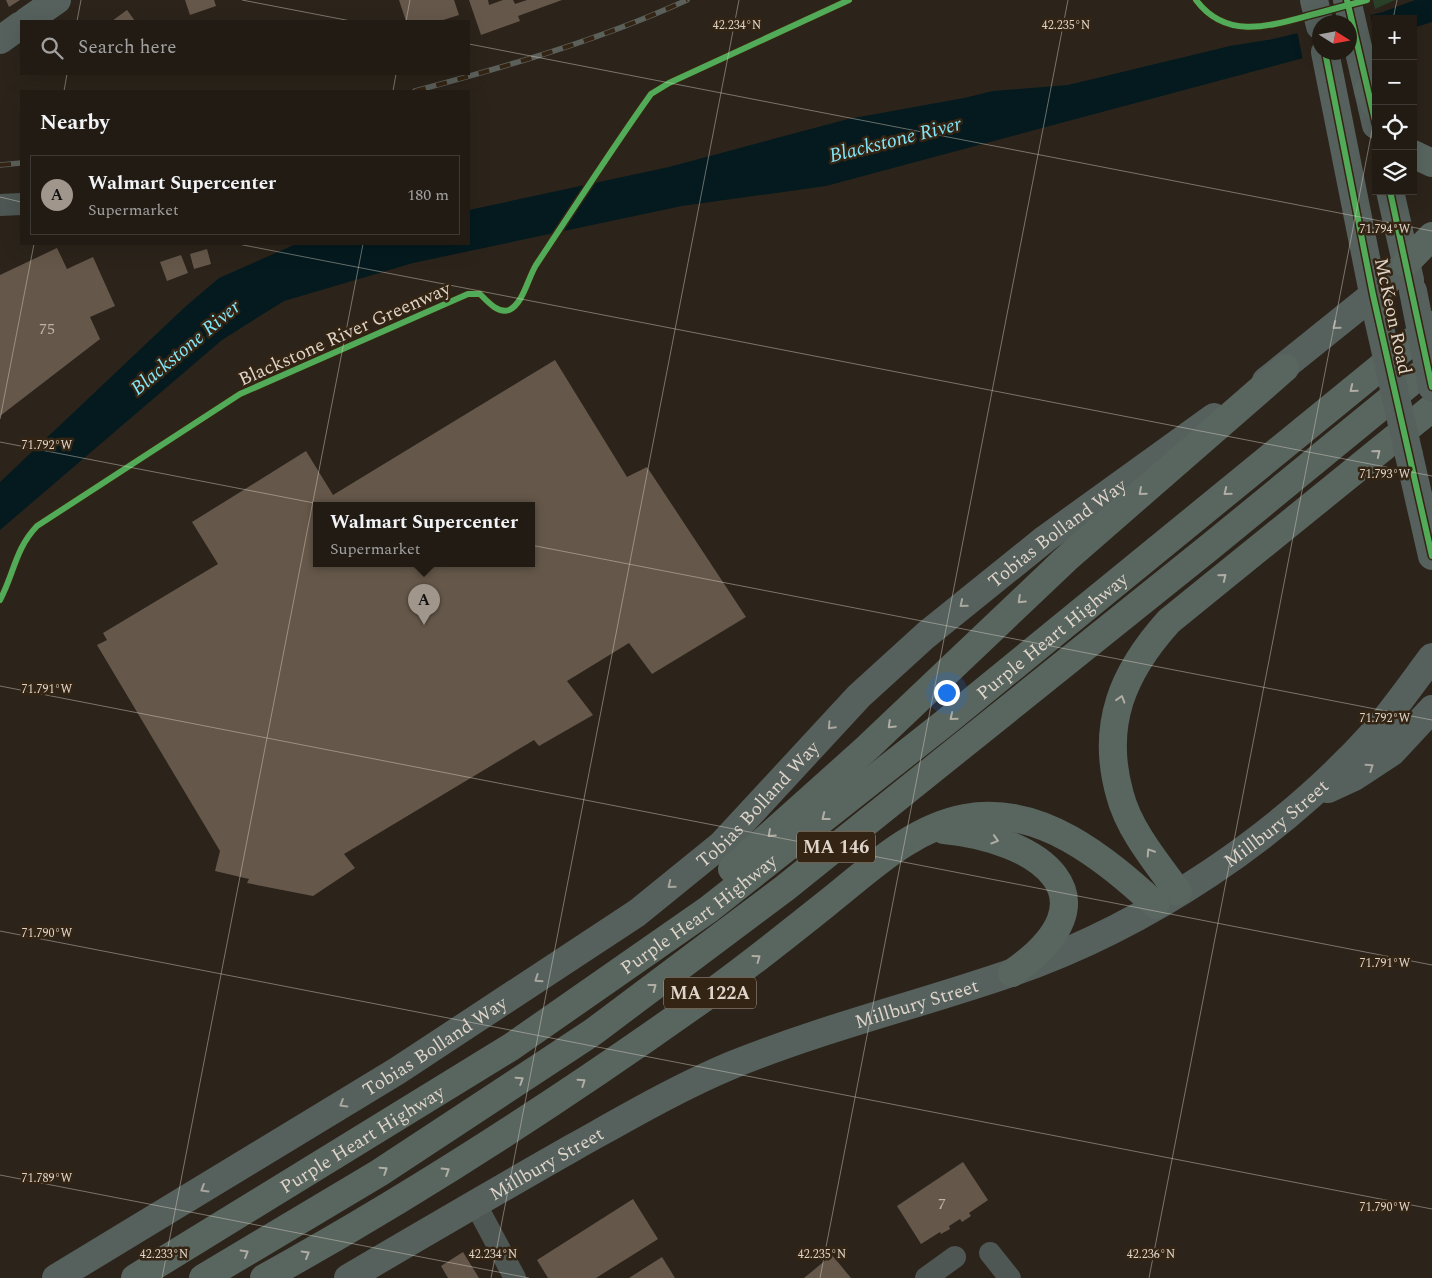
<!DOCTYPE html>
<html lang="en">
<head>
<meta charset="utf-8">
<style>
  :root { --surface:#211b14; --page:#29241d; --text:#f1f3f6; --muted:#a2a1a0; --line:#3e3934; --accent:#a0968c }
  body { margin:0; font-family:Spectral,serif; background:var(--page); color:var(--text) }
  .controls { position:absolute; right:15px; top:15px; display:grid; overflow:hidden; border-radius:0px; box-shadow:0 5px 20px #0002 }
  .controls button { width:45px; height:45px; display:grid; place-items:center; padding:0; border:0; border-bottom:1px solid var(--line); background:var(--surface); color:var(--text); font:25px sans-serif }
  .compass { position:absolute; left:1312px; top:15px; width:45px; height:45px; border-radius:50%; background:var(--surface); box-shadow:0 5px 20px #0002; rotate:101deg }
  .you { position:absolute; left:946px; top:692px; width:18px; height:18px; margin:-12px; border:4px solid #fff; border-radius:50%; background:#1a73e8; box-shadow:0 0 0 8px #1a73e833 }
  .badge { display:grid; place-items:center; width:32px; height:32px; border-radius:50%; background:var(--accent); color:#111; font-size:16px; font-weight:700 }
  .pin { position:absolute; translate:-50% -41px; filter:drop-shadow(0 1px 2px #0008) }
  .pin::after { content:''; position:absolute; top:26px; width:18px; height:15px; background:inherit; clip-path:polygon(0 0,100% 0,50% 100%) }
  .popup { position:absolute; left:313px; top:502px; width:222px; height:65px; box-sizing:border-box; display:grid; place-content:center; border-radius:0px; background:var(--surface); filter:drop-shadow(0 1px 4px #0005); font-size:16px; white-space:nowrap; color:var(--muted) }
  .popup b { font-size:19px; color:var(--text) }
  .popup::after { content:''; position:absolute; left:50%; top:100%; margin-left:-10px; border:10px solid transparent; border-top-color:var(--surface) }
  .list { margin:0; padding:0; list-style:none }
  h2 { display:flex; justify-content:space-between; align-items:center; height:65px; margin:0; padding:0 20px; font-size:21px }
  h2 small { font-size:16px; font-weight:400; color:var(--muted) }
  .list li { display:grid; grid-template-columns:32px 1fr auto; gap:15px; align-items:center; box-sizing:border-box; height:80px; margin:0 10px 10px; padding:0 10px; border:1px solid var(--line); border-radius:0px }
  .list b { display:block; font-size:19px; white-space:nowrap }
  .list p { margin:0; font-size:16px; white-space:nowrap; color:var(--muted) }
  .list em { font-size:16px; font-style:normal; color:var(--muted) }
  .icon { flex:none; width:28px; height:28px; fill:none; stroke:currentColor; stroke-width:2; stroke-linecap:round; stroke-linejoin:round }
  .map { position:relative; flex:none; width:1432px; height:1278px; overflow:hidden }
  .search { position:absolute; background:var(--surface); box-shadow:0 5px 20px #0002; left:20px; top:20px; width:450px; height:55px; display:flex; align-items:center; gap:12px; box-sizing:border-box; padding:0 18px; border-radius:0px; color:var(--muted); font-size:19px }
  .panel { position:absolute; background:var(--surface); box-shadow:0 5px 20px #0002; left:20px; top:90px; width:450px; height:155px; border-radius:0px }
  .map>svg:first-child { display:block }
  .green { fill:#294128 }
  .water { fill:#041a1e }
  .pier { fill:#2c241b }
  .building { fill:#65584a; fill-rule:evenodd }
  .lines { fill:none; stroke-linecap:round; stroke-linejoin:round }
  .street { stroke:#4e5753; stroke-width:22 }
  .secondary { stroke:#56615d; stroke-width:28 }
  .highway { stroke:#59655f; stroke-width:28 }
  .rail-casing { stroke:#5c605b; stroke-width:5.5 }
  .rail { stroke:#342413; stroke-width:4; stroke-dasharray:11; stroke-linecap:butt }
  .secondary-bridge { stroke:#56615d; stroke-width:28 }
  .cycleway-casing { stroke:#342413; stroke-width:9 }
  .cycleway { stroke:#51ab58; stroke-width:6 }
  .oneway { stroke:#a8a69e }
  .oneway2 { stroke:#afada4 }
  .ticks { fill:none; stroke:#ded4c9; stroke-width:1; stroke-opacity:0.45 }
  .labels { text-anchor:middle; stroke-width:5; stroke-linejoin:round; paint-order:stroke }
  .number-label { font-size:16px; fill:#c0b5a9 }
  .shield { fill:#342413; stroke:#ab9f92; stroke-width:1 }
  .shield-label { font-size:18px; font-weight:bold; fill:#ded4c9 }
  .street-label { font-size:19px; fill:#ded4c9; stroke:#342413 }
  .water-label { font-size:20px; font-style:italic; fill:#82e7fa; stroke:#342413 }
  .ticks-label { font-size:12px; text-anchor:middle; fill:#ded4c9; stroke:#342413; stroke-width:5; stroke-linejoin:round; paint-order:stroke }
</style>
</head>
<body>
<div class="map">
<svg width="1432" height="1278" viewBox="0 0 1432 1278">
  <rect width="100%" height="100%" fill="#2c241b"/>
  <polygon class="green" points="1373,0 1395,0 1375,9"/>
  <g class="water">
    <polygon points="1415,0 1432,0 1432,22 1413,28 1413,19 1376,19 1376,39 1350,45 1340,22 1383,12"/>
    <polygon points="1319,28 1320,52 1322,53 826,186 682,206 413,263 284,301 222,340 0,530 0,482 185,307 219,278 296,244 469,244 469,210 669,167 848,119 964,98 993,91 1068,85 1230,46 1273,39"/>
  </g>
  <g class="pier">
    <polygon points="1370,12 1375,41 1350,48 1350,22 1338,21"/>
    <polygon points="1320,25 1320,52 1322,55 1303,60 1297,31"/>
  </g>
  <g class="building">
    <polygon points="6,0 20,0 9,7"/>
    <polygon points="185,0 214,0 216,6 190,15"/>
    <polygon points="399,0 454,0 459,15 440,21 406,21"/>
    <polygon points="469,0 488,0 489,5 503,0 513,0 515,4 527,0 562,0 518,16 520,21 481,35"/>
    <polygon points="127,10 135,21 112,21"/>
    <polygon points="57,248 67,269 93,257 115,306 90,317 100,339 0,416 0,275"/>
    <polygon points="207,249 211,264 194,269 190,254"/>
    <polygon points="181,255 188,273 167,281 160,262"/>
    <path d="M555,360l72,117 20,-10 99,150 -94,57 -23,-31 -62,38 26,34 -54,31 -5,-6 -190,114 11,14 -42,28 -66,-13 2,-4 -34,-8 5,-20 -123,-206 10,-5 -4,-7 115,-69 -26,-42 114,-71 27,44zM316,506h216v58h-216z"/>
    <polygon points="963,1162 988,1200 969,1213 971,1216 962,1222 960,1219 949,1226 950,1229 941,1234 940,1232 921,1244 897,1206"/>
    <polygon points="633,1199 658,1239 596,1278 548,1278 537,1260"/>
    <polygon points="463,1252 479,1278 448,1278 441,1266"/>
    <polygon points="832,1255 851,1278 804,1278"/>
    <polygon points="662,1257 675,1278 629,1278"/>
  </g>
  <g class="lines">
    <g class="street">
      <polyline points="0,205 21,204"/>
      <polyline points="475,1203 515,1278"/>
      <polyline points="990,1253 1010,1278"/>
      <polyline points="926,1278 955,1257"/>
    </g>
    <g class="secondary">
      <polyline points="1314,0 1320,26"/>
      <polyline points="1347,0 1376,125"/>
      <polyline points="27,21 57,0"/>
      <polyline points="0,40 21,25"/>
      <polyline points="1325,52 1376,308"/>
      <polyline points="1390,191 1410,280"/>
      <polyline points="1266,381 1373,295 1406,263"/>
      <polyline points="1409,455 1432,556"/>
      <polyline points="1328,789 1354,777 1392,752 1432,709"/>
      <path id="s1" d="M56,1278l341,-207 240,-158 85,-69 137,-148 67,-61 119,-96 169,-122"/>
      <path id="s2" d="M348,1278c75,-44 150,-88 226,-131 52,-29 103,-59 158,-82 91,-37 186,-60 279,-92 136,-47 271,-137 367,-245 19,-23 36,-47 54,-71"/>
    </g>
    <g class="highway">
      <polyline points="1368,90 1376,106"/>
      <polyline points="1413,154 1432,163"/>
      <polyline points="1406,263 1432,236"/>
      <path d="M944,830c95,9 177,67 68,143"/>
      <polyline points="732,869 867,748 1066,559 1285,368"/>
      <path d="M1178,892c-21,-29 -49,-62 -58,-97 -20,-70 3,-123 49,-174l263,-213"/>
      <path id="s3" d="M135,1278l376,-231 198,-138 238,-188 485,-396"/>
      <polyline points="203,1278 379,1173 593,1032 785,888 1211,546 1432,365"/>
      <path d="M264,1278c152,-84 298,-179 440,-280 42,-30 82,-62 122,-94 42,-33 85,-76 139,-86 76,-14 140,41 191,87"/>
    </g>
    <defs>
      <g id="rail">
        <path d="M415,91c93,-25 185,-51 272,-91"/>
        <polyline points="0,165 21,163"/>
      </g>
    </defs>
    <use href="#rail" class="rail-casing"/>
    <use href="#rail" class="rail"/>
    <g class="secondary-bridge">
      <polyline points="1413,291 1432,387"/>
      <polyline points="1377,314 1409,455"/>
    </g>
    <defs>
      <g id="cycleway">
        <path d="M1196,0c29,39 71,27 111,16 20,-5 40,-11 60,-16"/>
        <polyline points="1347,0 1376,125"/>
        <polyline points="1325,52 1373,295 1432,556"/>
        <polyline points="1390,191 1432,387"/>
        <path d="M0,600c14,-26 15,-51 37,-74l203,-132 228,-100h12c7,7 18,20 29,16 14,-6 19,-32 27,-45 38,-57 75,-115 115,-171l18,-11 180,-83"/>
      </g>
    </defs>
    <use href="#cycleway" class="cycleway-casing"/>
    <use href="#cycleway" class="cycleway"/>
  </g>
  <defs><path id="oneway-chevron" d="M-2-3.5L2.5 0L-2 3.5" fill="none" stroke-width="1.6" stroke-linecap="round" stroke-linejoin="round" transform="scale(1.25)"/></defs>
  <g class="oneway">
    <use href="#oneway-chevron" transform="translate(1336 326) rotate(141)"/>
    <use href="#oneway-chevron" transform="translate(963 604) rotate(140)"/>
    <use href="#oneway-chevron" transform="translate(831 726) rotate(133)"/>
    <use href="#oneway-chevron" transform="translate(1370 767) rotate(-34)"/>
    <use href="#oneway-chevron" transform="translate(671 885) rotate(141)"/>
    <use href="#oneway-chevron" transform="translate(538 979) rotate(146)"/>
    <use href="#oneway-chevron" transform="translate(343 1104) rotate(149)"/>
    <use href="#oneway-chevron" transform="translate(204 1189) rotate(149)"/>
  </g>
  <g class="oneway2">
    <use href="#oneway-chevron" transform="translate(1353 389) rotate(141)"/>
    <use href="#oneway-chevron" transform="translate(1377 453) rotate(-39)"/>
    <use href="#oneway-chevron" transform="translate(1142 492) rotate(139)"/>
    <use href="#oneway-chevron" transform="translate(1227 492) rotate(141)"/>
    <use href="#oneway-chevron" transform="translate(1223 577) rotate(-39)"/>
    <use href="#oneway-chevron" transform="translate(1021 600) rotate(137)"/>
    <use href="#oneway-chevron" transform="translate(1121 699) rotate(-73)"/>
    <use href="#oneway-chevron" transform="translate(953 717) rotate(141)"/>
    <use href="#oneway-chevron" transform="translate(891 725) rotate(136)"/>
    <use href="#oneway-chevron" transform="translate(825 817) rotate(142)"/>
    <use href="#oneway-chevron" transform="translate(771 834) rotate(138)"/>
    <use href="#oneway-chevron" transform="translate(995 840) rotate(17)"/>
    <use href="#oneway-chevron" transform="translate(1150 852) rotate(-123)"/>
    <use href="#oneway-chevron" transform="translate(757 958) rotate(-36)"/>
    <use href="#oneway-chevron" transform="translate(653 987) rotate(-37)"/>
    <use href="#oneway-chevron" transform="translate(520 1080) rotate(-33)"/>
    <use href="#oneway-chevron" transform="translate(582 1082) rotate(-34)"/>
    <use href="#oneway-chevron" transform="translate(384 1170) rotate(-33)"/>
    <use href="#oneway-chevron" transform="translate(446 1171) rotate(-32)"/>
    <use href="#oneway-chevron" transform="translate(245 1253) rotate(-31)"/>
    <use href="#oneway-chevron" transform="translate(306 1254) rotate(-30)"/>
  </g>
  <path class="ticks" d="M242,0l109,21M1393,19l4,-19M77,21l4,-21M406,21l4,-21M469,44l963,187M64,91l3,-17M393,91l3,-17M0,197l21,5M238,244l1194,232M0,419l34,-175M0,442l1432,278M0,686l1432,279M0,931l1432,278M0,1175l529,103M162,1278l201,-1034M491,1278l248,-1278M820,1278l248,-1278M1149,1278l227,-1168"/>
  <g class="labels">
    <g class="number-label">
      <text x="47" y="334">75</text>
      <text x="942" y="1209">7</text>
    </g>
    <g class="shield">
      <rect x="797" y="831.5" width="78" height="31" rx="4"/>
      <rect x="664" y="977.5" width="92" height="31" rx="4"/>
    </g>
    <g class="shield-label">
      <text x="836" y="853">MA 146</text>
      <text x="710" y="999">MA 122A</text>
    </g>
    <g class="street-label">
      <text transform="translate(1394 316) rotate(78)" y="7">McKeon Road</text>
      <text transform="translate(344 333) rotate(-24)" y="7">Blackstone River Greenway</text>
      <text dy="7" stroke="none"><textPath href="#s1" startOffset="1254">Tobias Bolland Way</textPath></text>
      <text dy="7" stroke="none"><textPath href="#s3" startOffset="1121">Purple Heart Highway</textPath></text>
      <text dy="7" stroke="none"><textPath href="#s1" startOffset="849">Tobias Bolland Way</textPath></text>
      <text dy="7" stroke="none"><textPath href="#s2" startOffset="1039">Millbury Street</textPath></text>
      <text dy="7" stroke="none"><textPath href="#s3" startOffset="671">Purple Heart Highway</textPath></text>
      <text dy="7" stroke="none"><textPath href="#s2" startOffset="634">Millbury Street</textPath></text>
      <text dy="7" stroke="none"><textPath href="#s1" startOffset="444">Tobias Bolland Way</textPath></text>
      <text dy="7" stroke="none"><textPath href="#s3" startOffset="266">Purple Heart Highway</textPath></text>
      <text dy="7" stroke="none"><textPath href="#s2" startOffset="229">Millbury Street</textPath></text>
    </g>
    <g class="water-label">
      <text transform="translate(895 139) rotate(-14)" y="7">Blackstone River</text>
      <text transform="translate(185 347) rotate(-40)" y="7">Blackstone River</text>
    </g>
  </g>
  <g class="ticks-label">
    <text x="737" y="29">42.234°N</text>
    <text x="1066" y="29">42.235°N</text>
    <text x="1385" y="233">71.794°W</text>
    <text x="47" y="449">71.792°W</text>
    <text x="1385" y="478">71.793°W</text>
    <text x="47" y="693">71.791°W</text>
    <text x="1385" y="722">71.792°W</text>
    <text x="47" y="937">71.790°W</text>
    <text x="1385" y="967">71.791°W</text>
    <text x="47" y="1182">71.789°W</text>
    <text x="1385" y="1211">71.790°W</text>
    <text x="164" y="1258">42.233°N</text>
    <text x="493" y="1258">42.234°N</text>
    <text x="822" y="1258">42.235°N</text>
    <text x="1151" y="1258">42.236°N</text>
  </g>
</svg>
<div class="controls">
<button>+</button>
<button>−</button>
<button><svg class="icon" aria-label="locate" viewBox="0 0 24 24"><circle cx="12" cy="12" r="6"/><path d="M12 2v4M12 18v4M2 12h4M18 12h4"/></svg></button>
<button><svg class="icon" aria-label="layers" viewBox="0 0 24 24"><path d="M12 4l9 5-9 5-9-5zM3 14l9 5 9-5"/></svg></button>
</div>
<svg class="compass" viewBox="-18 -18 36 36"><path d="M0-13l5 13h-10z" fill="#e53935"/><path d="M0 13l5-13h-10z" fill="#a2a1a0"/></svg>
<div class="you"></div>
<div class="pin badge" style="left:424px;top:625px">A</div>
<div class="popup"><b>Walmart Supercenter</b>Supermarket</div>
<div class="search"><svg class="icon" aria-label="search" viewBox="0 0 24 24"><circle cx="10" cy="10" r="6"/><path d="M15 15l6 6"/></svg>Search here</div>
<section class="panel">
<h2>Nearby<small></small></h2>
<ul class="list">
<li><span class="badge">A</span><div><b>Walmart Supercenter</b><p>Supermarket</p></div><em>180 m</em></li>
</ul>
</section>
</div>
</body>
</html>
